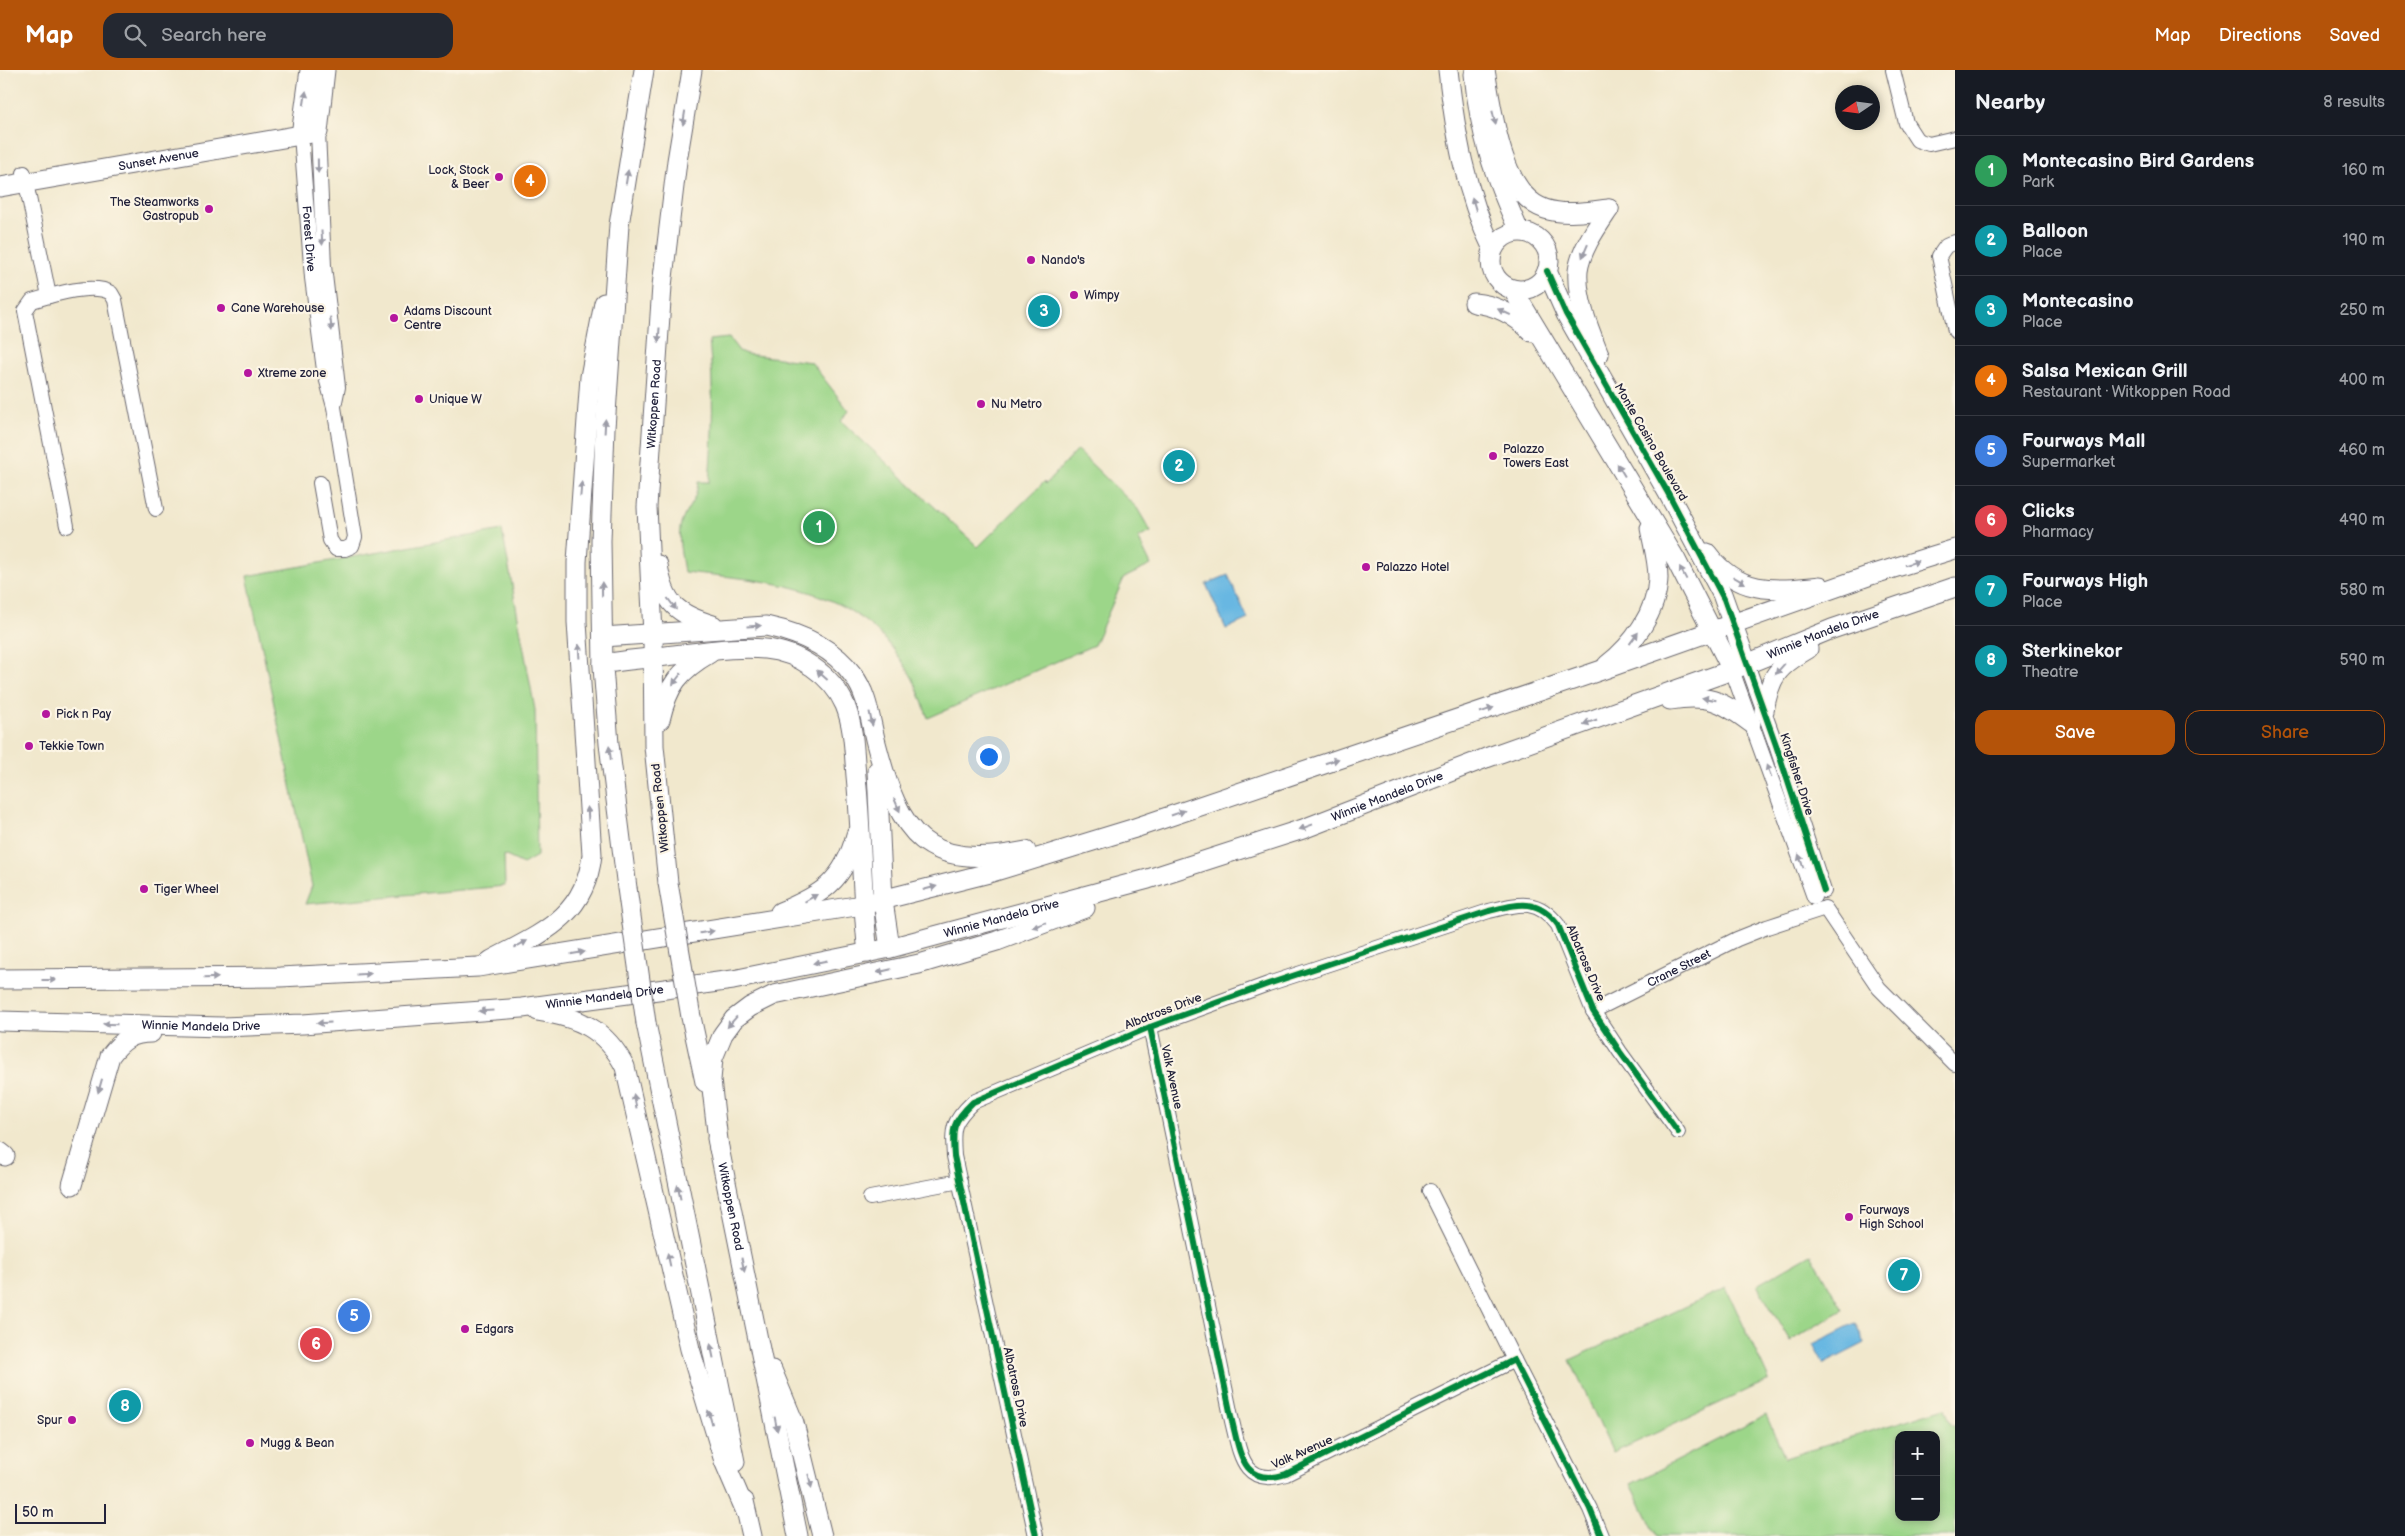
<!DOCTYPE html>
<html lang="en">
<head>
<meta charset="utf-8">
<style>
  :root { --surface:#171b24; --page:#242831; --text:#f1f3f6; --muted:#9ea1a6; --line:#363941; --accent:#b45309 }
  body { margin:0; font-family:"Balsamiq Sans",sans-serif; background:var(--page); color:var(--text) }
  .controls { position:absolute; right:15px; bottom:15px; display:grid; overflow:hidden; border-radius:10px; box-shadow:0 2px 8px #0003 }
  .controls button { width:45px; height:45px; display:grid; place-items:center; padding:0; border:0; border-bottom:1px solid var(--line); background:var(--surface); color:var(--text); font:25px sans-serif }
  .compass { position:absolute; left:1835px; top:15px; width:45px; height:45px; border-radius:50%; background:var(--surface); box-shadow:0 2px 8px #0003; rotate:257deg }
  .scale { position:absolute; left:15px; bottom:12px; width:91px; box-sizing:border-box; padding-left:5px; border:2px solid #22223b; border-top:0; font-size:14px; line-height:18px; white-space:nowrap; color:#22223b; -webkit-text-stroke:4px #fcf5e5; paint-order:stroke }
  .you { position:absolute; left:988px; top:686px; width:18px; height:18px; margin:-12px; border:4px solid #fff; border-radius:50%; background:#1a73e8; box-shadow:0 0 0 8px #1a73e833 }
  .badge { display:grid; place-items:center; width:32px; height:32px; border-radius:50%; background:var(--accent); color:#fff; font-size:16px; font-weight:700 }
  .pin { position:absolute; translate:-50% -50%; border:2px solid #fff; box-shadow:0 1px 5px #0006 }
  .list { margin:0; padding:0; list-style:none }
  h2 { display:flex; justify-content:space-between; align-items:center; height:65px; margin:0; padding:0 20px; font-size:21px }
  h2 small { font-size:16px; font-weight:400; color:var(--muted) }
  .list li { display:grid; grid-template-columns:32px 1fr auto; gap:15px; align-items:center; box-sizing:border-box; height:70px; padding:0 20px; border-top:1px solid var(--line) }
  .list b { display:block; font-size:19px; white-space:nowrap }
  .list p { margin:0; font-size:16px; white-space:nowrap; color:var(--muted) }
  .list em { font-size:16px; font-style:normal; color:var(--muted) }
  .actions { display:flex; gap:10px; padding:15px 20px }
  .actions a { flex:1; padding:11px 0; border:1px solid var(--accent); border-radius:15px; text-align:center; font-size:18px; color:var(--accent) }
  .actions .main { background:var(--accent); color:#fff }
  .icon { flex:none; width:28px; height:28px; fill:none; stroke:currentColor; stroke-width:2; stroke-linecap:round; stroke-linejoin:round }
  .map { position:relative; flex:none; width:1955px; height:1466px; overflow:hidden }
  header { display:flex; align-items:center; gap:30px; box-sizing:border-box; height:70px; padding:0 25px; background:var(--accent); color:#fff }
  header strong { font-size:24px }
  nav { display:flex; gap:28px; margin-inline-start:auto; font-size:18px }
  .search { width:350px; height:45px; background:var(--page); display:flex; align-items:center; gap:12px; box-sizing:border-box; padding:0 18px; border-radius:15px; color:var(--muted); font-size:19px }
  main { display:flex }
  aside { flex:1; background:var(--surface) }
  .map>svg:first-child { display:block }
  .green { fill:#9cd689; stroke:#5f7c62; fill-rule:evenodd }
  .water { fill:#68b7e2; stroke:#456c8e }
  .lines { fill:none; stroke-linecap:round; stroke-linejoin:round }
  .street-casing { stroke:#6a676e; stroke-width:16 }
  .secondary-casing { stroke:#6a676e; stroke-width:21 }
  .street { stroke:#fff; stroke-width:14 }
  .secondary { stroke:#fff; stroke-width:19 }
  .secondary-bridge-casing { stroke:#6a676e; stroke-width:21; stroke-linecap:butt }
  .secondary-bridge { stroke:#fff; stroke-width:19 }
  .cycleway-casing { stroke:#fcf5e5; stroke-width:9 }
  .cycleway { stroke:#00873e; stroke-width:6 }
  .oneway { fill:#9c9ca7 }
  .poi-dot { fill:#b5179e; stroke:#fcf5e5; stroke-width:2 }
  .labels { text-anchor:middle; stroke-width:4.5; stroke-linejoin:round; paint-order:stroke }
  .street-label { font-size:12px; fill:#22223b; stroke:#fcf5e5 }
  .poi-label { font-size:12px; fill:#22223b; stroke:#fcf5e5; text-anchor:start }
</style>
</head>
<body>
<header>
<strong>Map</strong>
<div class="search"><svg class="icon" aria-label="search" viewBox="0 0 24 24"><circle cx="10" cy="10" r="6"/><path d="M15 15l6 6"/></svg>Search here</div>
<nav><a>Map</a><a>Directions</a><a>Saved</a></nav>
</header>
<main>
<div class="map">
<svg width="1955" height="1466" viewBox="0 0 1955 1466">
  <rect width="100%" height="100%" fill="#fcf5e5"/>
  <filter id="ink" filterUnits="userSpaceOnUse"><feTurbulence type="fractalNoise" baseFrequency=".02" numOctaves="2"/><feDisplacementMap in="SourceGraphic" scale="10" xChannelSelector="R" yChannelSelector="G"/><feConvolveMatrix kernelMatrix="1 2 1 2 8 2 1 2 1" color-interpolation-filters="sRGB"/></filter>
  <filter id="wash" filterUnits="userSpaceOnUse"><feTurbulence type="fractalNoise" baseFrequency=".0096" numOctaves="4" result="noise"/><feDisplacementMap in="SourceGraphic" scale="20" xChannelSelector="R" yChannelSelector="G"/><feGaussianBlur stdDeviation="1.12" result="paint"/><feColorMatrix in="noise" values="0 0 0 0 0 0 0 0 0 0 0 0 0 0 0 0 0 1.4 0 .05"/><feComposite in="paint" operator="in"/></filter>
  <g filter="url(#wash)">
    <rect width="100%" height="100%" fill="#f1e8cd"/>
    <g class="green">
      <path d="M729,268l10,13 7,3 65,8 38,49 -8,10 137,126 66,-65 2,2 31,-34 60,58 14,24 -13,6 13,27 -27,13 -30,67 -166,73c-5,-13 -9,-27 -15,-39 -52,-94 -134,-97 -229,-107 -2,-15 -8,-37 -2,-51 6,-16 15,-20 16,-39h11c4,-48 5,-93 0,-142z"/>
      <polygon points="502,460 535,640 537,786 523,794 504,785 505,816 305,834 312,816 247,506"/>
      <polygon points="1811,1184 1843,1240 1790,1271 1757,1215"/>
      <polygon points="1726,1218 1769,1310 1613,1383 1570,1290"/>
      <path d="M1945,1338l6,17h4v111h-298l-26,-52 135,-69 19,43zM1899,1365h37v82h-37z"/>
    </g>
    <g class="water">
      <polygon points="1228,505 1248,549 1226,559 1206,514"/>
      <polygon points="1855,1253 1865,1273 1824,1294 1813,1274"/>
    </g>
  </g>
  <g filter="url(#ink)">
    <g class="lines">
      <defs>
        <g id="street">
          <polyline points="1893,0 1906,53 1917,70 1929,74 1955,68"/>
          <polyline points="318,62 324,196 338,317 334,336"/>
          <path id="s1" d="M301,65l11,143 12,92 10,37 21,130 -3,9 -7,3h-9l-6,-9 -10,-57"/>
          <polyline points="24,103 49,226"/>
          <polyline points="1955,172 1946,176 1939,186 1955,261"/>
          <path d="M67,456l-42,-215 7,-10c20,-6 61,-19 79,-8l4,7 41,209"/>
          <polyline points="1747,594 1776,675 1824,821"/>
          <polyline points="1732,600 1814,827"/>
          <polyline points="1825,838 1879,918 1955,994"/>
          <path id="s2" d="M1593,941l144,-72 30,-12 55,-18"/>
          <path d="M1150,957l82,394c8,32 11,67 54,53l228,-114 76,149 11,27"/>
          <polyline points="1430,1121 1514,1290"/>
          <polyline points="870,1128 960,1111"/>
          <path d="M1036,1466l-82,-380c-2,-28 -2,-34 19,-54l177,-75 118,-43 221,-73c29,-7 48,-14 69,14l35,86 27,41 58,80"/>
        </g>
        <g id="secondary">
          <path d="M1448,0c7,61 17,123 45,179"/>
          <path d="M1485,0c7,39 16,125 60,139 21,7 43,2 64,0"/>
          <path d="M1474,4c6,62 20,101 45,157"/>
          <polyline points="301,65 310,0"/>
          <path id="s3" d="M0,117l318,-55 7,-62"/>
          <circle cx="1520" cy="191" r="29"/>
          <polyline points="1547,201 1566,244 1668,423 1722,524 1747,594"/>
          <polyline points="1513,220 1676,490 1732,600"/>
          <path d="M1474,233c23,2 42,13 58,29"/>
          <path d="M1599,284c-10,-25 -23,-56 -21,-83 3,-22 19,-44 31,-62"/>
          <path d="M1707,483c31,42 66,38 113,33"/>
          <path d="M658,495c6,39 19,49 55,60"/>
          <path d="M603,567l163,-11c33,7 66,20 87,49 15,20 17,45 23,68 24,93 49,128 150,108"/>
          <path d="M603,594c23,-4 47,-6 71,-9 30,-3 61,-9 91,-6 33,3 67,26 80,56 9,22 9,47 11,71 6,59 5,118 12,177"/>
          <path d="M1607,595c26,-20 50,-53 51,-87 0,-17 -5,-34 -8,-50"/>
          <path d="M1670,630c37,-6 51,0 81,23"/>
          <path d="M1764,641c6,-35 13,-44 44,-62"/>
          <path d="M660,650c8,-35 19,-49 50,-67"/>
          <polyline points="877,701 883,831 890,878"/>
          <path id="s4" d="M668,813l-14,-137 -1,-111 -6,-128 15,-221 15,-125 15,-91"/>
          <polyline points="627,818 609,674 603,597 601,471 605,358 619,155 644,0"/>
          <path d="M780,842c42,-17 64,-31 76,-77"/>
          <path d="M490,891c50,-27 95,-43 102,-106l-15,-233v-60l13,-185 14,-74"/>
          <polyline points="0,909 280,907 478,897 862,835 989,803 1132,759 1599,601 1868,506 1955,479"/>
          <path d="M538,941c40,6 68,18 87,56l65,282 34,112 22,51"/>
          <polyline points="691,947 705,1012"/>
          <path id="s5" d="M0,951l222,6 81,-3 219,-16 211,-28 157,-32 258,-69 155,-50 183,-71 246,-88 100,-41 123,-42"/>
          <polyline points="646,953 735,1392"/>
          <path id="s6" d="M717,1068l81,398"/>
          <polyline points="719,1079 711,1010 713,988 723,964 734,949 750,937 774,925 919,894 997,871 1085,838"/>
          <polyline points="0,1082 5,1086"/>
          <path d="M72,1115l38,-129c12,-16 22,-23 41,-23"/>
          <polyline points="772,1300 794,1353 822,1466"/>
          <polyline points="744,1431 752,1466"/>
        </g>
      </defs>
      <use href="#street" class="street-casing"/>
      <use href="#secondary" class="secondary-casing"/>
      <use href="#street" class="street"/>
      <use href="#secondary" class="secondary"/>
      <defs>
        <g id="secondary-bridge">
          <polyline points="668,813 691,947"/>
          <polyline points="627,818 646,953"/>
        </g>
      </defs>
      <use href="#secondary-bridge" class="secondary-bridge-casing"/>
      <use href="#secondary-bridge" class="secondary-bridge"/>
      <defs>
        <g id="cycleway">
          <polyline points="1547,201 1566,244 1668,423 1724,529 1776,675 1824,821"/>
          <path d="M1150,957l82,394c8,32 11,67 54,53l228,-114 76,149 11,27"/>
          <path d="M1036,1466l-82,-380c-2,-28 -2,-34 19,-54l177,-75 118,-43 221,-73c29,-7 48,-14 69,14l35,86 27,41 58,80"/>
        </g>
      </defs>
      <use href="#cycleway" class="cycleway-casing"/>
      <use href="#cycleway" class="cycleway"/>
    </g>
    <defs><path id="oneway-solid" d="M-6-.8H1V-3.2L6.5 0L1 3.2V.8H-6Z" transform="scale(1.25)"/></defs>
    <g class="oneway">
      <use href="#oneway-solid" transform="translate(305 28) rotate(-81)"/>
      <use href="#oneway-solid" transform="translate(684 48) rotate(99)"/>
      <use href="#oneway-solid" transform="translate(1494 48) rotate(77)"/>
      <use href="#oneway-solid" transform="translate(318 96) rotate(89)"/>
      <use href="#oneway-solid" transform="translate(627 107) rotate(-81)"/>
      <use href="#oneway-solid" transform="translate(1474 134) rotate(-107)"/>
      <use href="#oneway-solid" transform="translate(322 168) rotate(86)"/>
      <use href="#oneway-solid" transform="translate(1585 181) rotate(113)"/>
      <use href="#oneway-solid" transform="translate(1504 242) rotate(-155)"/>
      <use href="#oneway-solid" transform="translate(331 254) rotate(83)"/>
      <use href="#oneway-solid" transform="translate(659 265) rotate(94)"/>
      <use href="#oneway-solid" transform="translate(605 356) rotate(-87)"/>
      <use href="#oneway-solid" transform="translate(1621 400) rotate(-121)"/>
      <use href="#oneway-solid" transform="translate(581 419) rotate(-85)"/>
      <use href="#oneway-solid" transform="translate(1912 493) rotate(-18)"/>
      <use href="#oneway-solid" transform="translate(1683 503) rotate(-118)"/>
      <use href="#oneway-solid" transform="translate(1739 510) rotate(30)"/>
      <use href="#oneway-solid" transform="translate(602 519) rotate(-91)"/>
      <use href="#oneway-solid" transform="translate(672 534) rotate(53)"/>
      <use href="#oneway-solid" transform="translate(754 556) rotate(-3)"/>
      <use href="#oneway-solid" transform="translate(1634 568) rotate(-54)"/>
      <use href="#oneway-solid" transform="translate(579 581) rotate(-93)"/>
      <use href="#oneway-solid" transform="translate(1780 599) rotate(131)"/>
      <use href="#oneway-solid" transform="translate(822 605) rotate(-138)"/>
      <use href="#oneway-solid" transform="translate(677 609) rotate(127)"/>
      <use href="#oneway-solid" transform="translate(1709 629) rotate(-170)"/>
      <use href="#oneway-solid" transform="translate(1487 640) rotate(-19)"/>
      <use href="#oneway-solid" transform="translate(871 649) rotate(78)"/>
      <use href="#oneway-solid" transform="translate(1590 652) rotate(161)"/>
      <use href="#oneway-solid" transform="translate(610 683) rotate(-97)"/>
      <use href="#oneway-solid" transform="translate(1332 691) rotate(-18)"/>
      <use href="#oneway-solid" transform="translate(1769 701) rotate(-111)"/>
      <use href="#oneway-solid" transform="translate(897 735) rotate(66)"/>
      <use href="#oneway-solid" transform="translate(1178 743) rotate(-19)"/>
      <use href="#oneway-solid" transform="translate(588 744) rotate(-94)"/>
      <use href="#oneway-solid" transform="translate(1306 757) rotate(160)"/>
      <use href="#oneway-solid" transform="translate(1801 791) rotate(-110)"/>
      <use href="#oneway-solid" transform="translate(930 818) rotate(-15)"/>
      <use href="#oneway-solid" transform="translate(811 828) rotate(-30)"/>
      <use href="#oneway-solid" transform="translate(1039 855) rotate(160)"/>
      <use href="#oneway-solid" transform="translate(707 862) rotate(-9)"/>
      <use href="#oneway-solid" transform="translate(521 874) rotate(-28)"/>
      <use href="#oneway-solid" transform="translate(578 883) rotate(-9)"/>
      <use href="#oneway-solid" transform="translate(820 892) rotate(169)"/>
      <use href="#oneway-solid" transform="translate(884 901) rotate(167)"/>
      <use href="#oneway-solid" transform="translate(364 904) rotate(-3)"/>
      <use href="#oneway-solid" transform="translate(211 908) rotate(-1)"/>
      <use href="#oneway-solid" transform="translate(49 910)"/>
      <use href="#oneway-solid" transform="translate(486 941) rotate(176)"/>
      <use href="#oneway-solid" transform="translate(732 952) rotate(131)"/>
      <use href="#oneway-solid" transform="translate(324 953) rotate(176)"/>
      <use href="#oneway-solid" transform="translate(110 954) rotate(-178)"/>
      <use href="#oneway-solid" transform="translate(100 1016) rotate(106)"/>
      <use href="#oneway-solid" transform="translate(635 1031) rotate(-102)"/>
      <use href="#oneway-solid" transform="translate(679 1122) rotate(-102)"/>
      <use href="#oneway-solid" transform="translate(669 1190) rotate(-102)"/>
      <use href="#oneway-solid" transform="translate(743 1195) rotate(78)"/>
      <use href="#oneway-solid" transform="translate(712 1281) rotate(-102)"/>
      <use href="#oneway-solid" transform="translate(710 1347) rotate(-107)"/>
      <use href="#oneway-solid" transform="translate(776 1354) rotate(79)"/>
      <use href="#oneway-solid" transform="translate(810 1411) rotate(77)"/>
    </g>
  </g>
  <g class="poi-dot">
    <circle cx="499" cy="107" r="5"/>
    <circle cx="209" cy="139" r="5"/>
    <circle cx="1031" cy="190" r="5"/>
    <circle cx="1074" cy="225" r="5"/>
    <circle cx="221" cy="238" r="5"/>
    <circle cx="394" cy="248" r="5"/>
    <circle cx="248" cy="303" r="5"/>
    <circle cx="419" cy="329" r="5"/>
    <circle cx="981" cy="334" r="5"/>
    <circle cx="1493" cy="386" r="5"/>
    <circle cx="1366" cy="497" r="5"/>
    <circle cx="46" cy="644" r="5"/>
    <circle cx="29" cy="676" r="5"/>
    <circle cx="144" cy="819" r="5"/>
    <circle cx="1849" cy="1147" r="5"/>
    <circle cx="465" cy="1259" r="5"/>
    <circle cx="72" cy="1350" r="5"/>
    <circle cx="250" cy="1373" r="5"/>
  </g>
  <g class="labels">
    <g class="street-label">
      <text dy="4" stroke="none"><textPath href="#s3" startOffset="161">Sunset Avenue</textPath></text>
      <text dy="4" stroke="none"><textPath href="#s1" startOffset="104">Forest Drive</textPath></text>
      <text dy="4" stroke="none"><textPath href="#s4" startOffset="480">Witkoppen Road</textPath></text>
      <text transform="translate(1651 372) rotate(60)" y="4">Monte Casino Boulevard</text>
      <text dy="4" stroke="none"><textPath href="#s5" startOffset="1881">Winnie Mandela Drive</textPath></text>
      <text transform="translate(1797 704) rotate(72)" y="4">Kingfisher Drive</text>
      <text dy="4" stroke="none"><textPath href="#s5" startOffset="1416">Winnie Mandela Drive</textPath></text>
      <text transform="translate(660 738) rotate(-96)" y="4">Witkoppen Road</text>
      <text dy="4" stroke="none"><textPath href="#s5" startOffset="1011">Winnie Mandela Drive</textPath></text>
      <text transform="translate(1586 893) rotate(67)" y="4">Albatross Drive</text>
      <text dy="4" stroke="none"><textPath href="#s2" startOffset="96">Crane Street</textPath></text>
      <text dy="4" stroke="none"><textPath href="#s5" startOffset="606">Winnie Mandela Drive</textPath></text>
      <text transform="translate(1163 941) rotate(-21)" y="4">Albatross Drive</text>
      <text dy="4" stroke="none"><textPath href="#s5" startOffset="201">Winnie Mandela Drive</textPath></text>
      <text transform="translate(1172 1007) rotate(78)" y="4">Valk Avenue</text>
      <text dy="4" stroke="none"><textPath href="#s6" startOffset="70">Witkoppen Road</textPath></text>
      <text transform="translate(1016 1317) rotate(78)" y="4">Albatross Drive</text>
      <text transform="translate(1302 1382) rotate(-24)" y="4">Valk Avenue</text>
    </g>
    <g class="poi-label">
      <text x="489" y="104" text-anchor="end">Lock, Stock<tspan x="489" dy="14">&amp; Beer</tspan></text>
      <text x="199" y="136" text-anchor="end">The Steamworks<tspan x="199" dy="14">Gastropub</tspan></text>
      <text x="1041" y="194">Nando's</text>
      <text x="1084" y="229">Wimpy</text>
      <text x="231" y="242">Cane Warehouse</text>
      <text x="404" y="245">Adams Discount<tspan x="404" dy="14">Centre</tspan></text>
      <text x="258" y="307">Xtreme zone</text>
      <text x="429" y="333">Unique W</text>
      <text x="991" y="338">Nu Metro</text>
      <text x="1503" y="383">Palazzo<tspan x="1503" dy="14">Towers East</tspan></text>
      <text x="1376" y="501">Palazzo Hotel</text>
      <text x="56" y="648">Pick n Pay</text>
      <text x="39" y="680">Tekkie Town</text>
      <text x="154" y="823">Tiger Wheel</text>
      <text x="1859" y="1144">Fourways<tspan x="1859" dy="14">High School</tspan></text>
      <text x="475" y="1263">Edgars</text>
      <text x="62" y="1354" text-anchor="end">Spur</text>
      <text x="260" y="1377">Mugg &amp; Bean</text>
    </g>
  </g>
</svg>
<div class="controls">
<button>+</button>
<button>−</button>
</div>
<svg class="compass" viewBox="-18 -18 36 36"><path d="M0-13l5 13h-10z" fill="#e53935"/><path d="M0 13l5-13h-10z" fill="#9ea1a6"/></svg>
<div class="scale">50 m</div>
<div class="you"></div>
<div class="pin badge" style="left:819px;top:457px;background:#2e9e5b">1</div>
<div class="pin badge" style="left:1179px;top:396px;background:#0f9aa8">2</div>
<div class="pin badge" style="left:1044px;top:241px;background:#0f9aa8">3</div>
<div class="pin badge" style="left:530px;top:111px;background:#e8710a">4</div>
<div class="pin badge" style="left:354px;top:1246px;background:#3f7fe0">5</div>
<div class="pin badge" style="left:316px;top:1274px;background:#e0444e">6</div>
<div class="pin badge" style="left:1904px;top:1205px;background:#0f9aa8">7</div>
<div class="pin badge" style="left:125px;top:1336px;background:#0f9aa8">8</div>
</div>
<aside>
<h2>Nearby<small>8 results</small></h2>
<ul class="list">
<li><span class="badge" style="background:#2e9e5b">1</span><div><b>Montecasino Bird Gardens</b><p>Park</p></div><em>160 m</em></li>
<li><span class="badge" style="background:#0f9aa8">2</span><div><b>Balloon</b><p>Place</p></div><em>190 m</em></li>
<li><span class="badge" style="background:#0f9aa8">3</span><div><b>Montecasino</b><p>Place</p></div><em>250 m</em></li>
<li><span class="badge" style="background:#e8710a">4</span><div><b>Salsa Mexican Grill</b><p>Restaurant · Witkoppen Road</p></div><em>400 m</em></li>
<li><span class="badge" style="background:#3f7fe0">5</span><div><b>Fourways Mall</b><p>Supermarket</p></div><em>460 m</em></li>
<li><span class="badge" style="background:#e0444e">6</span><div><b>Clicks</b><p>Pharmacy</p></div><em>490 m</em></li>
<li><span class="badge" style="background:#0f9aa8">7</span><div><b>Fourways High</b><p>Place</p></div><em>580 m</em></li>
<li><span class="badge" style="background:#0f9aa8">8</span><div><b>Sterkinekor</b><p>Theatre</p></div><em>590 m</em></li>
</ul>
<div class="actions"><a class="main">Save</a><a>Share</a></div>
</aside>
</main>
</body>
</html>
